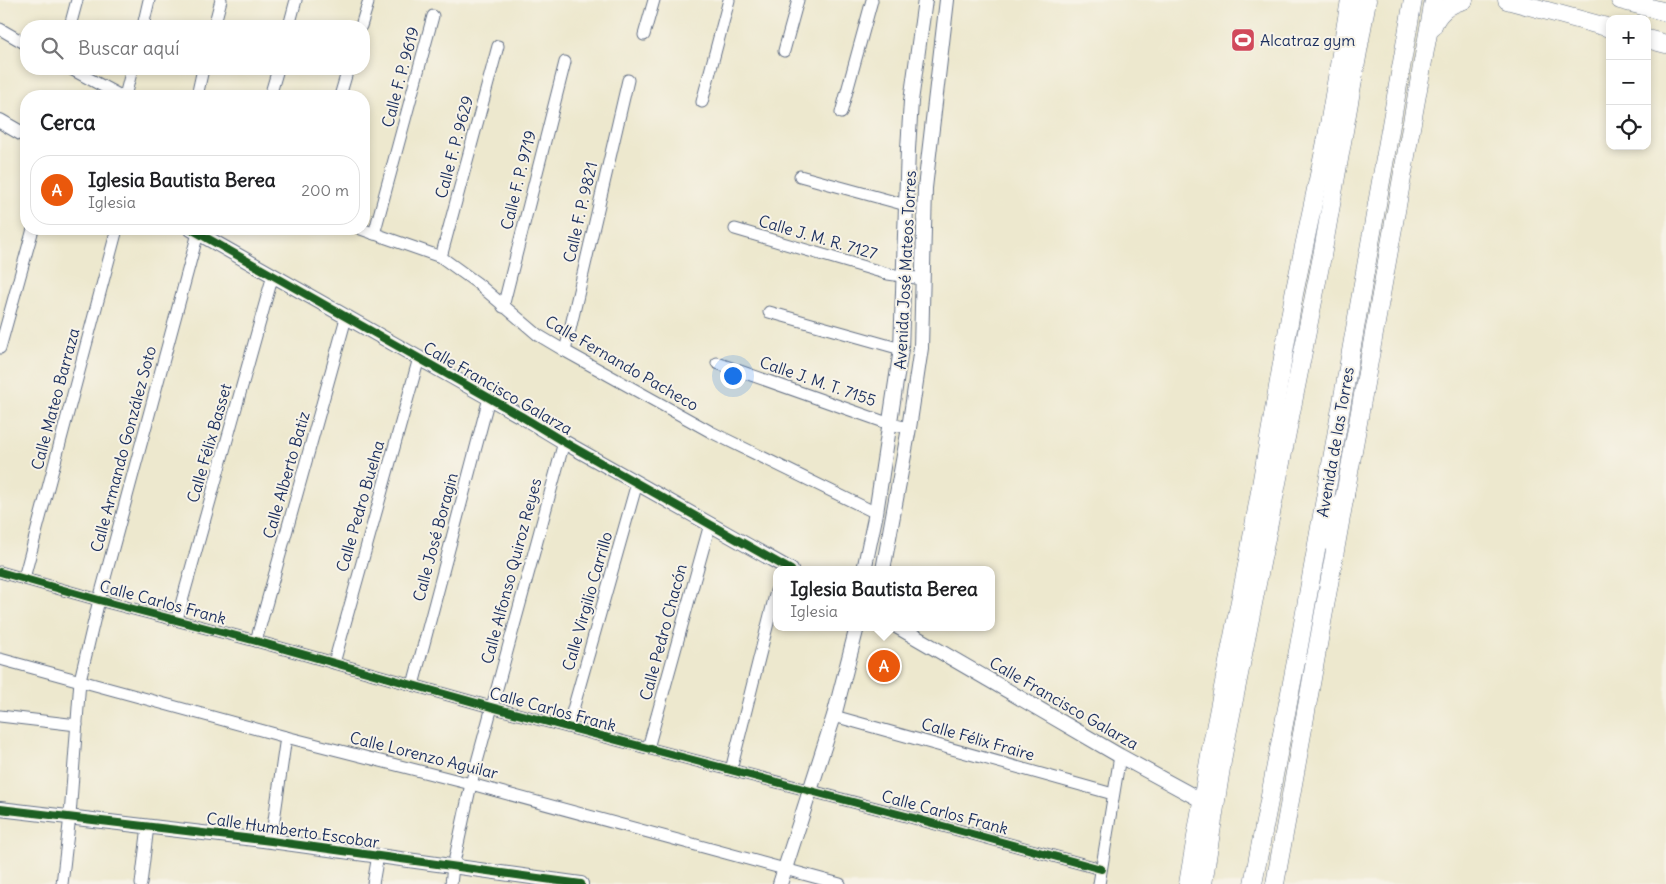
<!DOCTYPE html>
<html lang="es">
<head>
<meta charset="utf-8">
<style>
  :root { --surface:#fff; --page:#f6f6f6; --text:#202124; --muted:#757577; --line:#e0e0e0; --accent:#ea580c }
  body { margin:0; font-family:Delius,sans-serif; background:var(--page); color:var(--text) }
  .controls { position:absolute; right:15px; top:15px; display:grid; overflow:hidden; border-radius:10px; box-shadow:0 2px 8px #0003 }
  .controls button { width:45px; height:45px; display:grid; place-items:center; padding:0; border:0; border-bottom:1px solid var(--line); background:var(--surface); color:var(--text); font:25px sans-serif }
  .you { position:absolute; left:732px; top:375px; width:18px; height:18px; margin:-12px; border:4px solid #fff; border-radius:50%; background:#1a73e8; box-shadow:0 0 0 8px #1a73e833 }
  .badge { display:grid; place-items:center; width:32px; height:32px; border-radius:50%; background:var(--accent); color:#fff; font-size:16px; font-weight:700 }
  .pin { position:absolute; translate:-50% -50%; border:2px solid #fff; box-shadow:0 1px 5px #0006 }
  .popup { position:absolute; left:773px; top:566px; width:222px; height:65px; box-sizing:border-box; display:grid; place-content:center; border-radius:10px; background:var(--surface); filter:drop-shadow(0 1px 4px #0005); font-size:16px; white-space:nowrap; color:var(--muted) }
  .popup b { font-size:19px; color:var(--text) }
  .popup::after { content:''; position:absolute; left:50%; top:100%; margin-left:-10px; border:10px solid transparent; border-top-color:var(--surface) }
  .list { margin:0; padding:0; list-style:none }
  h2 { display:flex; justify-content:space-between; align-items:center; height:65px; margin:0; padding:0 20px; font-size:21px }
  h2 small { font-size:16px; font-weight:400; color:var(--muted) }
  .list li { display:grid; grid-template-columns:32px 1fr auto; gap:15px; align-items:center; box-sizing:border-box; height:70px; margin:0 10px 10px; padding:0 10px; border:1px solid var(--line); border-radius:20px }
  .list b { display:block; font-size:19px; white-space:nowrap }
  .list p { margin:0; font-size:16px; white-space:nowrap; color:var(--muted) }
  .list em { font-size:16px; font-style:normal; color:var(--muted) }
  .icon { flex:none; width:28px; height:28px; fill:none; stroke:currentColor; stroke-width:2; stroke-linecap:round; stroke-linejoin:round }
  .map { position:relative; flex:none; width:1666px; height:884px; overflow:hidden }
  .search { position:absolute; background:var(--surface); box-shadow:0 2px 8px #0003; left:20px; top:20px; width:350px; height:55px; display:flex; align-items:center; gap:12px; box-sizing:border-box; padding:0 18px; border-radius:20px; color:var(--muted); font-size:19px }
  .panel { position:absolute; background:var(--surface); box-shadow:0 2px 8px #0003; left:20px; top:90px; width:350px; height:145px; border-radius:20px }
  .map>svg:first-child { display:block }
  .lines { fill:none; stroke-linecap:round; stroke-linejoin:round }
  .minor-casing { stroke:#647085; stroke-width:13 }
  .tertiary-casing { stroke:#647085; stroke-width:16 }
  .primary-casing { stroke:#647085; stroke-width:19 }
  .trunk-casing { stroke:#647085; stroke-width:19 }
  .minor { stroke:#fff; stroke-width:11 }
  .tertiary { stroke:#fff; stroke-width:14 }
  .primary { stroke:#fff; stroke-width:18 }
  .trunk { stroke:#fff; stroke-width:18 }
  .cycleway-casing { stroke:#f7f3e8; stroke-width:11 }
  .cycleway { stroke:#1b5e20; stroke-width:8 }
  .labels { text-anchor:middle; stroke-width:4; stroke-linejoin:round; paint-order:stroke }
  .poi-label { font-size:16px; fill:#1b2f5e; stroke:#f7f3e8; text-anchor:start }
  .street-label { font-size:16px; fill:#1b2f5e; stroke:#f7f3e8 }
</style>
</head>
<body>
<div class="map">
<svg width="1666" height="884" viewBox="0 0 1666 884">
  <rect width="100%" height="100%" fill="#f7f3e8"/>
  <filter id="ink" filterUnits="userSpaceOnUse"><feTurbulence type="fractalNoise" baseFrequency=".02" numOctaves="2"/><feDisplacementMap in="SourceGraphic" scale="10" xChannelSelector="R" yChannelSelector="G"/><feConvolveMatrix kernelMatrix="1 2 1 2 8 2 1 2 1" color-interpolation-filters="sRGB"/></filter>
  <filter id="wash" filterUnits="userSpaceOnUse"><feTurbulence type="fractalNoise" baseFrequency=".0096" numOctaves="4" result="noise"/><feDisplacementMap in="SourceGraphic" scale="20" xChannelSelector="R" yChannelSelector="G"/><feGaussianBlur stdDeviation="1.12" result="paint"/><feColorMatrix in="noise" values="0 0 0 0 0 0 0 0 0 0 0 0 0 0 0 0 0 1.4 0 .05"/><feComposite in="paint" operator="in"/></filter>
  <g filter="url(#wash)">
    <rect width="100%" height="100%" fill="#ede8ce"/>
  </g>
  <g filter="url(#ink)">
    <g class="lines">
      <defs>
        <g id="minor">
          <polyline points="70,26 77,0"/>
          <polyline points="143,26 149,0"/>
          <polyline points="214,26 221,0"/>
          <polyline points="289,26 296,0"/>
          <polyline points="361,26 368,3"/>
          <polyline points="0,29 26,44"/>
          <polyline points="644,35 654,0"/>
          <polyline points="784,51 798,0"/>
          <polyline points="71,69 121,96"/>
          <polyline points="125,96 132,69"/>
          <polyline points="197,96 203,69"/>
          <polyline points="270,96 278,69"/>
          <polyline points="340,96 348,69"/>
          <polyline points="702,102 729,0"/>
          <polyline points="841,113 872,0"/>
          <polyline points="800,176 906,205"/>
          <polyline points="361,229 441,257 477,283 538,335 565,351 711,432 876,513"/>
          <polyline points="735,229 888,274 923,279"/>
          <polyline points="374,234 433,16"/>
          <polyline points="441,257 498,46"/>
          <polyline points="503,307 565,62"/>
          <polyline points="769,312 901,349"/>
          <polyline points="0,348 33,229"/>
          <polyline points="565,351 628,80"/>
          <polyline points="717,363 890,424 909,428"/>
          <polyline points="0,572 99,600 256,641 491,707 910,817 1101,869"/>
          <polyline points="24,578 117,229"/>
          <polyline points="177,619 273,275"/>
          <polyline points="256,641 346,318"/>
          <polyline points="0,659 286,737 471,784 840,884"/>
          <polyline points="334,663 419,358"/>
          <polyline points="413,685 489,398"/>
          <polyline points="0,716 77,725"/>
          <polyline points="834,716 1113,794"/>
          <polyline points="568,727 637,483"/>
          <polyline points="648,748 710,524"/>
          <polyline points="731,770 776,591"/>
          <polyline points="271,841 286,737"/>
          <polyline points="62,884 70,816 80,680 99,600 198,233"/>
          <polyline points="141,884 148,826"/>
          <polyline points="373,884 378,855"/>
          <polyline points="451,884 453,867 471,784 564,442"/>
          <polyline points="1099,884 1120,756"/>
        </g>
        <g id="tertiary">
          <polyline points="0,121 26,136"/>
          <polyline points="191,229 521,416 564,442 791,570"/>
          <polyline points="864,570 876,513 901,349 908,149 911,101 925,0"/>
          <polyline points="883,570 909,428 921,348 925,188 947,0"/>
          <polyline points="898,627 1120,756 1210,805"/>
          <polyline points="0,809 271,841 581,884"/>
          <polyline points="780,884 834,716 857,627"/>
        </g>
        <g id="primary">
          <polyline points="1507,0 1610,28"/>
          <polyline points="1620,0 1666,12"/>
          <path d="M1432,28c5,-15 16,-24 32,-28"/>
          <polyline points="1647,39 1666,44"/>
          <polyline points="1188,884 1211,749 1249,555 1294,294 1327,137 1350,0"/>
          <polyline points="1275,884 1434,0"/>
        </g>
        <g id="trunk">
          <polyline points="1323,541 1345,496"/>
          <polyline points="1203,884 1223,755 1322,256 1367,0"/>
          <polyline points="1253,884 1299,646 1413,0"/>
        </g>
      </defs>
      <use href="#minor" class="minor-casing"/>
      <use href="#tertiary" class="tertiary-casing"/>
      <use href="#primary" class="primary-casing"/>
      <use href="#trunk" class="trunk-casing"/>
      <use href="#minor" class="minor"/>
      <use href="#tertiary" class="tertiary"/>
      <use href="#primary" class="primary"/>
      <use href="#trunk" class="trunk"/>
      <defs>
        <g id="cycleway">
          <polyline points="191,229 521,416 564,442 791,570"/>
          <polyline points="0,572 99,600 256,641 491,707 910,817 1101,869"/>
          <polyline points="0,809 271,841 581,884"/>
        </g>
      </defs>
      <use href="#cycleway" class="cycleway-casing"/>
      <use href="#cycleway" class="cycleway"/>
    </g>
  </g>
  <defs>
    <symbol id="stadium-square" viewBox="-11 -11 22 22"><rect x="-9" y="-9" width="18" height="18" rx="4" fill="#d1495b" stroke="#f7f3e8"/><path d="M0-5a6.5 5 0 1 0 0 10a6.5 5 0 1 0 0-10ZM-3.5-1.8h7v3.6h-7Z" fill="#fff"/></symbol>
  </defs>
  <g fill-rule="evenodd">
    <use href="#stadium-square" x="1229" y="26" width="28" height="28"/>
  </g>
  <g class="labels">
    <g class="poi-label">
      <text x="1260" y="46">Alcatraz gym</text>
    </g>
    <g class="street-label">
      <text transform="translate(400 77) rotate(-75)" y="6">Calle F. P. 9619</text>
      <text transform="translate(454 147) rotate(-75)" y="6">Calle F. P. 9629</text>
      <text transform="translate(518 180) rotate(-76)" y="6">Calle F. P. 9719</text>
      <text transform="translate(580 212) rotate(-77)" y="6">Calle F. P. 9821</text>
      <text transform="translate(818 237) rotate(16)" y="6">Calle J. M. R. 7127</text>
      <text transform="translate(905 270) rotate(-87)" y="6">Avenida José Mateos Torres</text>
      <text transform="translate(622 363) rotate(30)" y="6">Calle Fernando Pacheco</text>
      <text transform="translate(818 381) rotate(19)" y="6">Calle J. M. T. 7155</text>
      <text transform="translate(498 388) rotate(30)" y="6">Calle Francisco Galarza</text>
      <text transform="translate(55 399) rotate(-75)" y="6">Calle Mateo Barraza</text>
      <text transform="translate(1335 442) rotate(-80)" y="6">Avenida de las Torres</text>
      <text transform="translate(209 443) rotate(-74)" y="6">Calle Félix Basset</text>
      <text transform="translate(123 449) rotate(-75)" y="6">Calle Armando González Soto</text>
      <text transform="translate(286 475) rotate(-74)" y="6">Calle Alberto Batiz</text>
      <text transform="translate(360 506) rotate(-74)" y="6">Calle Pedro Buelna</text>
      <text transform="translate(435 537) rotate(-75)" y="6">Calle José Boragin</text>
      <text transform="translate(511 571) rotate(-75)" y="6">Calle Alfonso Quiroz Reyes</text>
      <text transform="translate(587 601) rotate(-74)" y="6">Calle Virgilio Carrillo</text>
      <text transform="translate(163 602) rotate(15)" y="6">Calle Carlos Frank</text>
      <text transform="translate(663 632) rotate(-75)" y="6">Calle Pedro Chacón</text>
      <text transform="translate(1064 703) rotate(30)" y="6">Calle Francisco Galarza</text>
      <text transform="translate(553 709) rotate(15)" y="6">Calle Carlos Frank</text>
      <text transform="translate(978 739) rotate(16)" y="6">Calle Félix Fraire</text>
      <text transform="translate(424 755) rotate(14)" y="6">Calle Lorenzo Aguilar</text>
      <text transform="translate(945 812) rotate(15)" y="6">Calle Carlos Frank</text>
      <text transform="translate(293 830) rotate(8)" y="6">Calle Humberto Escobar</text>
    </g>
  </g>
</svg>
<div class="controls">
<button>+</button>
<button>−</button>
<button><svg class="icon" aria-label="locate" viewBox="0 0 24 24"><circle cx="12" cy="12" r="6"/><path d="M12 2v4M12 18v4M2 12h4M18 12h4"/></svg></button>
</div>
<div class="you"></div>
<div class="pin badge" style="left:884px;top:666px">A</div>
<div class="popup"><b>Iglesia Bautista Berea</b>Iglesia</div>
<div class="search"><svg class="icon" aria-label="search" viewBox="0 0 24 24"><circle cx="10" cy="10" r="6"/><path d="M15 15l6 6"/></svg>Buscar aquí</div>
<section class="panel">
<h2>Cerca<small></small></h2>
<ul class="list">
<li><span class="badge">A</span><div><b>Iglesia Bautista Berea</b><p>Iglesia</p></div><em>200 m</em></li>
</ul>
</section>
</div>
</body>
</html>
